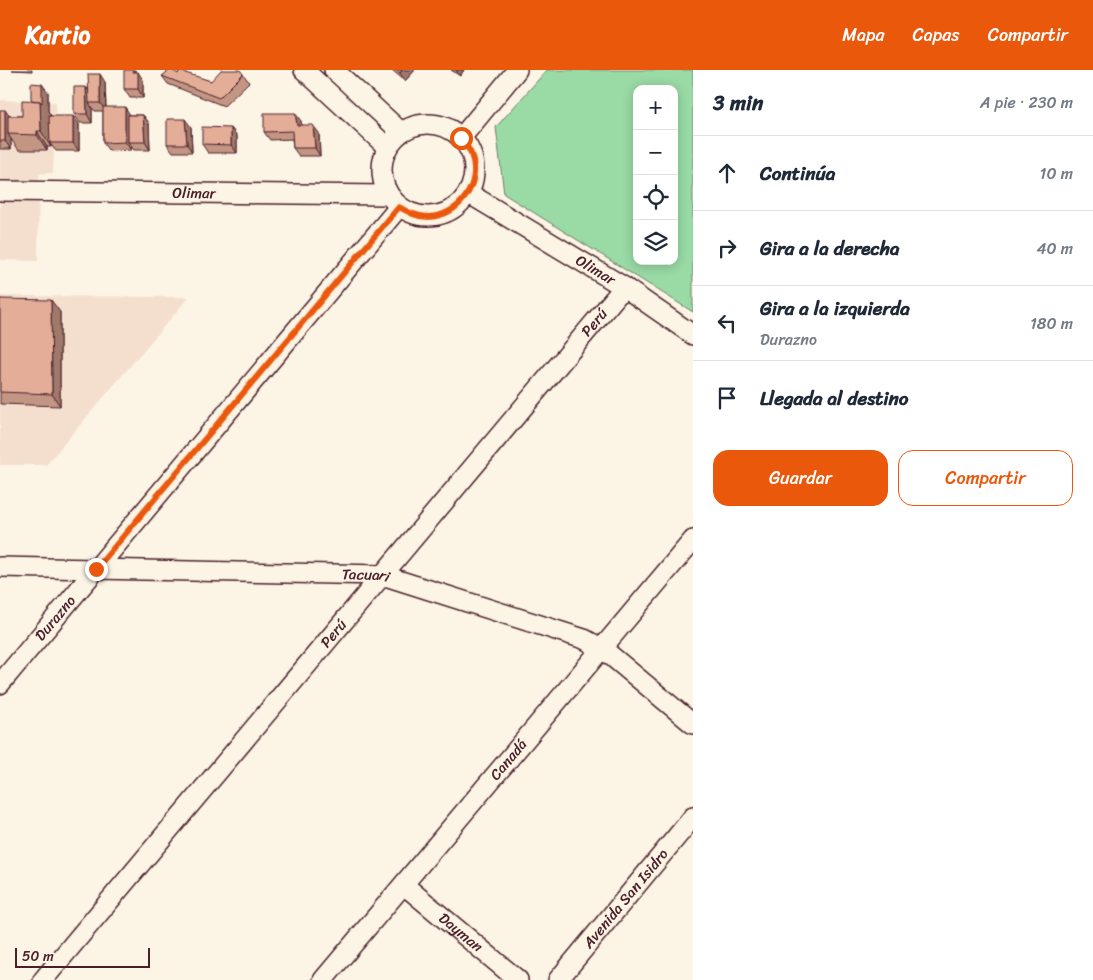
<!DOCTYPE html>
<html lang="es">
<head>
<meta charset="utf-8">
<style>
  :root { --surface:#fff; --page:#f6f6f7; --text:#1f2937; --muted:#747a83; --line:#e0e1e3; --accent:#ea580c }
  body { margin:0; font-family:Sriracha,sans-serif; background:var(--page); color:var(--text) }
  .controls { position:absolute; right:15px; top:15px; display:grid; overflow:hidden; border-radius:10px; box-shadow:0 2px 12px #0003 }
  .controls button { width:45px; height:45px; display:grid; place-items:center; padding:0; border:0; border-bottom:1px solid var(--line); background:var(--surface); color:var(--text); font:25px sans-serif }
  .scale { position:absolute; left:15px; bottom:12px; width:135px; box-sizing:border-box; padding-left:5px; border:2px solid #4a1f2b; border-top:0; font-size:14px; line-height:18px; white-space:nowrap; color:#4a1f2b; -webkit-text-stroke:4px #fcf5e5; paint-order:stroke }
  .stop { position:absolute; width:15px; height:15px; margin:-11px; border:4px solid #ea580c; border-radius:50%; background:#fff }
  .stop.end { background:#ea580c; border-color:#fff; box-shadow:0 1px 5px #0008 }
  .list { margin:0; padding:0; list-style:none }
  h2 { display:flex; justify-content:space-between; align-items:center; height:65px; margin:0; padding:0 20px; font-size:21px }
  h2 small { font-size:16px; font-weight:400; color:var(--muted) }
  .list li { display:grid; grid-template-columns:32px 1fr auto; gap:15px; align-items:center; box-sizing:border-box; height:75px; padding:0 20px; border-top:1px solid var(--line) }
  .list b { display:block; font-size:19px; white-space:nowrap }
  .list p { margin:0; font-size:16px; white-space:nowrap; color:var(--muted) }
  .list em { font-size:16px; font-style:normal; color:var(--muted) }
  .actions { display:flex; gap:10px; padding:15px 20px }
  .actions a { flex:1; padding:11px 0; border:1px solid var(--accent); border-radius:15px; text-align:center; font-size:18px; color:var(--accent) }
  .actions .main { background:var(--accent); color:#fff }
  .icon { flex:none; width:28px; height:28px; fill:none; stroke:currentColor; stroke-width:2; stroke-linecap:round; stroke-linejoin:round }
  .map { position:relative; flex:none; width:693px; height:910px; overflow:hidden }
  header { display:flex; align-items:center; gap:30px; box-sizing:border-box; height:70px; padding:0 25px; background:var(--accent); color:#fff }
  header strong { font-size:24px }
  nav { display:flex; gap:28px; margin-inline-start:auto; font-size:18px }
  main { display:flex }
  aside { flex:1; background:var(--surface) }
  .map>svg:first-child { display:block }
  .built { fill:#f4dfce }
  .green { fill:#99daa5; stroke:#727c68; fill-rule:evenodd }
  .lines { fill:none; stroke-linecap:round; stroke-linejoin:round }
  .minor-casing { stroke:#4a1f2b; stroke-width:22 }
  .minor { stroke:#fcf5e5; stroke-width:19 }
  .wall { fill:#c39583; stroke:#4a1f2b }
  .shaded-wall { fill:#9f796a; stroke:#4a1f2b }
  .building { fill:#e3ad98; stroke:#4a1f2b }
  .route { stroke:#ea580c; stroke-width:6 }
  .labels { text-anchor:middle; stroke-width:4; stroke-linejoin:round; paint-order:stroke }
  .street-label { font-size:15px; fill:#4a1f2b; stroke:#fcf5e5 }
</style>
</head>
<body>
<header>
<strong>Kartio</strong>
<nav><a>Mapa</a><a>Capas</a><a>Compartir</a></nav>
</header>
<main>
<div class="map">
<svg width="693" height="910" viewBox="0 0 693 910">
  <rect width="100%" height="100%" fill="#fcf5e5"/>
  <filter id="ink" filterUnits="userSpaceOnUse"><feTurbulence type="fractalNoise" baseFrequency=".02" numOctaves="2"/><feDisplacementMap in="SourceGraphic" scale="10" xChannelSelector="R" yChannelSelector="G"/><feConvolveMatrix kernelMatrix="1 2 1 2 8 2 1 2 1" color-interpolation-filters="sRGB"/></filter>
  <g filter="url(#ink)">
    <g class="built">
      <polygon points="0,30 56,32 53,103 39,104 38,191 0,190"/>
      <polygon points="0,226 189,227 46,395 0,395"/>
    </g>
    <path class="green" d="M547,0h146v242l-189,-118 -8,-67zM637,19h37v172h-37z"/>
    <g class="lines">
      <defs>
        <g id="minor">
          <polyline points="304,0 387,77"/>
          <polyline points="334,0 401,62"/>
          <circle cx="428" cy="100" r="46"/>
          <polyline points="461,68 517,0"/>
          <path id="s1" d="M0,121l388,4"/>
          <path id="s2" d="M468,123l156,94 69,48"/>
          <path id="s3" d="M0,497l382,8 202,64 19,10 90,75"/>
          <path id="s4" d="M0,614l399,-477"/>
          <path id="s5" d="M404,815l114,95"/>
          <path id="s6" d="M43,910l581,-693"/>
          <path id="s7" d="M323,910l370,-440"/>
          <path id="s8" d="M558,910l135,-163"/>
        </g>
      </defs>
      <use href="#minor" class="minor-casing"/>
      <use href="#minor" class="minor"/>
    </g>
    <g class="wall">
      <polygon points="12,0 32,0 32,1"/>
      <polygon points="392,0 415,0 405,11"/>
      <polygon points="451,0 464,0 460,6"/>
      <polygon points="137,2 143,10 143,28 130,28 124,19"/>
      <polygon points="178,4 211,11 243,4 249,12 224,36 168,14 162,6"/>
      <polygon points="105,12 106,37 130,45 143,45 149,53 150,80 134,80 131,76 131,80 109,81 103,73 103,41 95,41 92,38 92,53 80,53 74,44 86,17 89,21"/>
      <polygon points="48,22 48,41 51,46 79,54 79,81 56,81 51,75 51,77 47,77 47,80 19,80 11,69 11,79 0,79 0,40 10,46 22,46 31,30"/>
      <polygon points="301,51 301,55 319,63 320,86 299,86 293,78 292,69 270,70 264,62"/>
      <polygon points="191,57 192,82 173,82 167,74"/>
      <polygon points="231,58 237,66 237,83 208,83 202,74"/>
      <polygon points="0,229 60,242 60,336 0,334"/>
    </g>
    <g class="shaded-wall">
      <polygon points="133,0 135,0 138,4 138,2 143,10 143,28 138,19"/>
      <polygon points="402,0 415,0 405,11 400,3"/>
      <polygon points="456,0 464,0 460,6"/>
      <polygon points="100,4 105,12 106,41 100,33"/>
      <polygon points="42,14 48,22 48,41 51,46 50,73 51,75 51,77 41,61 40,31"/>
      <polygon points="86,17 92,25 89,33 92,38 92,53 87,44"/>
      <polygon points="125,37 130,45 128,72 131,76 131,80 125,72"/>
      <polygon points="5,40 11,48 8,64 11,69 11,79 5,71"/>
      <polygon points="295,43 301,51 302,63 297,55"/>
      <polygon points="143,45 149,53 150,80 145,72"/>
      <polygon points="73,46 79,54 79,81 73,73"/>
      <polygon points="185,49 191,57 192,82 187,74"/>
      <polygon points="313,55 319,63 320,86 315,78"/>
      <polygon points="231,58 237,66 237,83 231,75"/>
      <polygon points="37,61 47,77 47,80 37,65"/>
      <polygon points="51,230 60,242 60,336 52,324"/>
    </g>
    <g class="building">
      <polygon points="124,0 133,0 133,2 138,2 138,19 124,19"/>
      <polygon points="170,0 172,0 178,4 179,1 211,11 221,0 240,0 243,4 219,28 162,6"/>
      <polygon points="396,0 402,0 400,3"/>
      <polygon points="88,4 100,4 100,33 89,33"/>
      <polygon points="31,13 42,14 42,33 40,31 31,30"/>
      <polygon points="74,17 86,17 87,44 74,44"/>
      <polygon points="22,30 40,31 41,61 37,61 37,65 8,64 8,46 22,46"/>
      <polygon points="103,37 125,37 125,72 103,73"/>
      <rect x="0" y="40" width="5" height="31"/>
      <polygon points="264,43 295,43 297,55 313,55 315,78 293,78 292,61 264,62"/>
      <polygon points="128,45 143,45 145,72 128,72"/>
      <polygon points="49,46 73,46 73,73 50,73"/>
      <polygon points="167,49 185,49 187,74 167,74"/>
      <polygon points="202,57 231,58 231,75 202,74"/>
      <polygon points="0,229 51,230 52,324 0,322"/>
    </g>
  </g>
  <g class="lines" filter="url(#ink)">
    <path class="route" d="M96,499l303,-362c9,5 18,10 29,10 31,0 55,-34 43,-63 -2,-6 -7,-11 -10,-16"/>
  </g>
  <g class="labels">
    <g class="street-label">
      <text dy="5" stroke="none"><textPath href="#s1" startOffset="194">Olimar</textPath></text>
      <text dy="5" stroke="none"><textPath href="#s2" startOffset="149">Olimar</textPath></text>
      <text dy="5" stroke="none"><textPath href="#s6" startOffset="858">Perú</textPath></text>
      <text dy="5" stroke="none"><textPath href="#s3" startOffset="366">Tacuari</textPath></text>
      <text dy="5" stroke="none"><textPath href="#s4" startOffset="86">Durazno</textPath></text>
      <text dy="5" stroke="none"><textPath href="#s6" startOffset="452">Perú</textPath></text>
      <text dy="5" stroke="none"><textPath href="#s7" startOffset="288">Canadá</textPath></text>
      <text dy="5" stroke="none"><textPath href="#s8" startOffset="106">Avenida San Isidro</textPath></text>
      <text dy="5" stroke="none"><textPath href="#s5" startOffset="74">Dayman</textPath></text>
    </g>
  </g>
</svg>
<div class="controls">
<button>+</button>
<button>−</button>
<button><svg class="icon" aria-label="locate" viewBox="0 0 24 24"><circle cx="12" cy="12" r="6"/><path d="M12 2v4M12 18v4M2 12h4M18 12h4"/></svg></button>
<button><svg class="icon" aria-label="layers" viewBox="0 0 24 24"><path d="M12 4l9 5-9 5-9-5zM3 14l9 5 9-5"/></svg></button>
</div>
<div class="scale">50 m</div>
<div class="stop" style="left:461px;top:68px"></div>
<div class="stop end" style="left:96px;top:499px"></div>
</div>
<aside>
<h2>3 min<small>A pie · 230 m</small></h2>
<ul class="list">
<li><svg class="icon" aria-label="ahead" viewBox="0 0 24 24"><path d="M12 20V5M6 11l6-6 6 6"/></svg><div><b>Continúa</b></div><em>10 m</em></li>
<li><svg class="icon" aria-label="right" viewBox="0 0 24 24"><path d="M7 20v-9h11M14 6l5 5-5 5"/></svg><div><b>Gira a la derecha</b></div><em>40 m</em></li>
<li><svg class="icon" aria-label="left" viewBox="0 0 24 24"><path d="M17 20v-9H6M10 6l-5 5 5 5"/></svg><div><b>Gira a la izquierda</b><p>Durazno</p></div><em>180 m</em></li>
<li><svg class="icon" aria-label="arrive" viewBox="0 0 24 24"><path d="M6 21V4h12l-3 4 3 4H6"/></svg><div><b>Llegada al destino</b></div></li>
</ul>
<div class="actions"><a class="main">Guardar</a><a>Compartir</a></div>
</aside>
</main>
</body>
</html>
